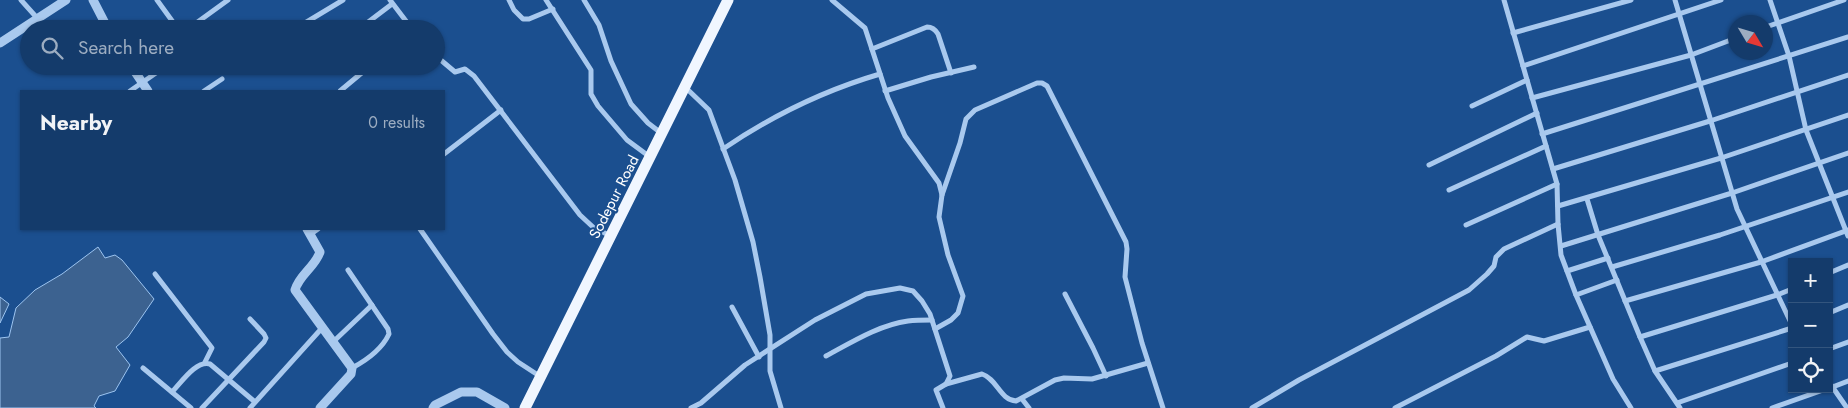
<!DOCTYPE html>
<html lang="en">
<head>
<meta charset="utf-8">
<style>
  :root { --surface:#143b6b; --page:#1d4271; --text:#f1f3f6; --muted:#9dadc1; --line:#33557e }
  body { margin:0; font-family:Jost,sans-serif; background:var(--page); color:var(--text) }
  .controls { position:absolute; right:15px; bottom:15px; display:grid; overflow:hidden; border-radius:0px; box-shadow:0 1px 4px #0004 }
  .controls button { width:45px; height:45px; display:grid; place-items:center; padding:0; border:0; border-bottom:1px solid var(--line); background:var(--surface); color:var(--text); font:25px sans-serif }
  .compass { position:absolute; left:1728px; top:15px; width:45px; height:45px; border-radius:50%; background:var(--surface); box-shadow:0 1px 4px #0004; rotate:128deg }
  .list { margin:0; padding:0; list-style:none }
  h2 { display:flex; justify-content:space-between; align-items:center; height:65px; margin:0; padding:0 20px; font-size:21px }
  h2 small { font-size:16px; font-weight:400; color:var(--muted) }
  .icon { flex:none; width:28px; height:28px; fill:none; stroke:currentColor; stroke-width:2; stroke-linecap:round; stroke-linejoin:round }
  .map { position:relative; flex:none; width:1848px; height:408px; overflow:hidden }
  .search { position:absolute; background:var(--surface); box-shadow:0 1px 4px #0004; left:20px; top:20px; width:425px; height:55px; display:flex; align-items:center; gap:12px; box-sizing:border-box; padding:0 18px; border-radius:28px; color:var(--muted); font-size:19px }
  .panel { position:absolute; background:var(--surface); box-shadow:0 1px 4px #0004; left:20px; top:90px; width:425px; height:140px; border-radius:0px }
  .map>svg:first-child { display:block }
  .water { fill:#3c6290; stroke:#9cc4f0 }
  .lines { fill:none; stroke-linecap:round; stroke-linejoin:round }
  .minor { stroke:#a9c9ee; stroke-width:5 }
  .tertiary { stroke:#a9c9ee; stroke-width:9 }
  .primary { stroke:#f0f6ff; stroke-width:11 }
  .labels { text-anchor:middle; stroke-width:4; stroke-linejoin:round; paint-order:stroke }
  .street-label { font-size:15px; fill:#fff; stroke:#1b4f8f }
</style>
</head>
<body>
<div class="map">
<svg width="1848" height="408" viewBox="0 0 1848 408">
  <rect width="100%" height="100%" fill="#1b4f8f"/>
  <g class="water">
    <polygon points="98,247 105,258 115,255 122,260 154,299 128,337 116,347 130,365 115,391 99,396 94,406 96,408 0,408 0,338 9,337 16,308 35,290 62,274"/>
    <polygon points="0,297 9,304 0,323"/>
  </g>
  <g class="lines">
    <g class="minor">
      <polyline points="21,0 38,19"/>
      <polyline points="157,0 178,29"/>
      <polyline points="390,0 412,29"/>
      <polyline points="509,0 514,10 523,19 529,19 553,9"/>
      <polyline points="546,0 591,70 591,94 598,106 627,140 650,157"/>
      <polyline points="584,0 599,25 611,61 631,104 648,123 661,133"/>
      <polyline points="832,0 865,28 888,98 905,136 939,183 942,195 939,217 948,255 963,296 958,313 951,320 935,329"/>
      <polyline points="1504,0 1557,184 1558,224 1561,255 1576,295 1613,379 1631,408"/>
      <polyline points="1675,0 1737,209 1792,325"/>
      <polyline points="1770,0 1789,56 1806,130 1848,236"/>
      <polyline points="1766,27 1844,0"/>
      <polyline points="97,29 105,23"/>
      <polyline points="188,29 228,0"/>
      <polyline points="295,29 343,0"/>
      <polyline points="359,29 392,4"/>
      <polyline points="1513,33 1631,0"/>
      <path d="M872,49l55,-22c5,0 8,2 11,7l13,39"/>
      <polyline points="436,56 455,72 465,69 474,76 580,215 594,228 611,236"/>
      <polyline points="1523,66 1721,0"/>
      <polyline points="308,67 309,66"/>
      <polyline points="685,87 709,110 735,180 753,242 760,277 770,335 770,371 781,408"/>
      <polyline points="130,91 166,66"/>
      <polyline points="204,91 222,79"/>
      <polyline points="340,91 370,66"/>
      <polyline points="885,91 931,77 974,67"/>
      <polyline points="1532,98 1691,55 1736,38"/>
      <polyline points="1472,106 1527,80"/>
      <polyline points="1542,134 1848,37"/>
      <path d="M723,149c50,-34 99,-58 157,-75"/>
      <polyline points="444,154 501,110"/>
      <polyline points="1429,165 1537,113"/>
      <polyline points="1553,169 1710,121 1848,75"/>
      <polyline points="1449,190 1546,146"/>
      <polyline points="942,195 960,143 966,119 975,110 1037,83 1042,83 1047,86 1126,242 1127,249 1125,277 1142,343 1163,408"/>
      <polyline points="1587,199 1598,235 1640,337 1655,371 1680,408"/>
      <polyline points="1558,206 1721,158 1848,115"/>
      <polyline points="1466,225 1557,184"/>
      <polyline points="420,229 493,334 507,352 518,362 541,377"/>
      <polyline points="311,234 318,229"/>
      <polyline points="1561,246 1732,193 1848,153"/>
      <polyline points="1612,267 1720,235 1848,192"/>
      <path d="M348,270l40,59 1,5c-7,15 -22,26 -37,34"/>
      <polyline points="1567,271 1608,258"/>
      <polyline points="1829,273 1848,265"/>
      <polyline points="155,274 212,348 205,362"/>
      <polyline points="1065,294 1093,348 1106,376"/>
      <polyline points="1576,295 1617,280"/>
      <polyline points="1625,301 1761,262 1848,230"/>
      <polyline points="732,307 759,357"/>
      <polyline points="1829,313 1848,305"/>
      <polyline points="1640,337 1777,295 1792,289"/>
      <polyline points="333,342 372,305"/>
      <polyline points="1829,349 1848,342"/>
      <path d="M826,356c26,-14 53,-31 82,-35 8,-1 16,-1 24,-1"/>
      <polyline points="143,368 191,408"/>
      <polyline points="1655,371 1792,328"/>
      <polyline points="1829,382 1847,408"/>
      <path d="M946,384l36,-10c15,5 18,26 34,27l39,-21 9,-2 28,1 56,-16"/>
      <polyline points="1830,388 1848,381"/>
      <path d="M172,392c9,-9 24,-32 38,-28l45,38"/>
      <polyline points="1022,399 1029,408"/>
      <polyline points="1677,403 1792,363"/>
      <polyline points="202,408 264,342 266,338 264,334 250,319"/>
      <polyline points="250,408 322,328"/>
      <polyline points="691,408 701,403 745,365 815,320 866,294 900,288 913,291 922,301 930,314 950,376 946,384 936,390 943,408"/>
      <polyline points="1252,408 1299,380 1469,290 1487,274 1494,266 1496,257 1504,249 1558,224"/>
      <polyline points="1395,408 1496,356 1527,337 1544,341 1590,327"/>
      <polyline points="1772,408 1826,389"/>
    </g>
    <g class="tertiary">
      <polyline points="93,0 108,29"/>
      <polyline points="0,43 66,0"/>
      <polyline points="131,66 148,91"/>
      <path d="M307,229l13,23c-5,15 -21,23 -25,38l57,78 -1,6 -31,34"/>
      <polyline points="433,408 435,405 461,392 477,392 505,408"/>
    </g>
    <polyline class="primary" points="525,408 728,0"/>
  </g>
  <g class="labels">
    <g class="street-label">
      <text transform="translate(614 197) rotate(-63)" y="5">Sodepur Road</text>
    </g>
  </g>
</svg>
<div class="controls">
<button>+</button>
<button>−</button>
<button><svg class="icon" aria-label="locate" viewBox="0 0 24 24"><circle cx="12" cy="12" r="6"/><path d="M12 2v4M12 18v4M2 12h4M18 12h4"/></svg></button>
</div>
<svg class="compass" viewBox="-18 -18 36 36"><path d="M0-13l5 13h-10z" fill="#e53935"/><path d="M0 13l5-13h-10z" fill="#9dadc1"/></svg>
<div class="search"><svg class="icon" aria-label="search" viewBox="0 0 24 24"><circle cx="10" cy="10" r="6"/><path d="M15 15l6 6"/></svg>Search here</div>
<section class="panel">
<h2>Nearby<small>0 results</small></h2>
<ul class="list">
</ul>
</section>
</div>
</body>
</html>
